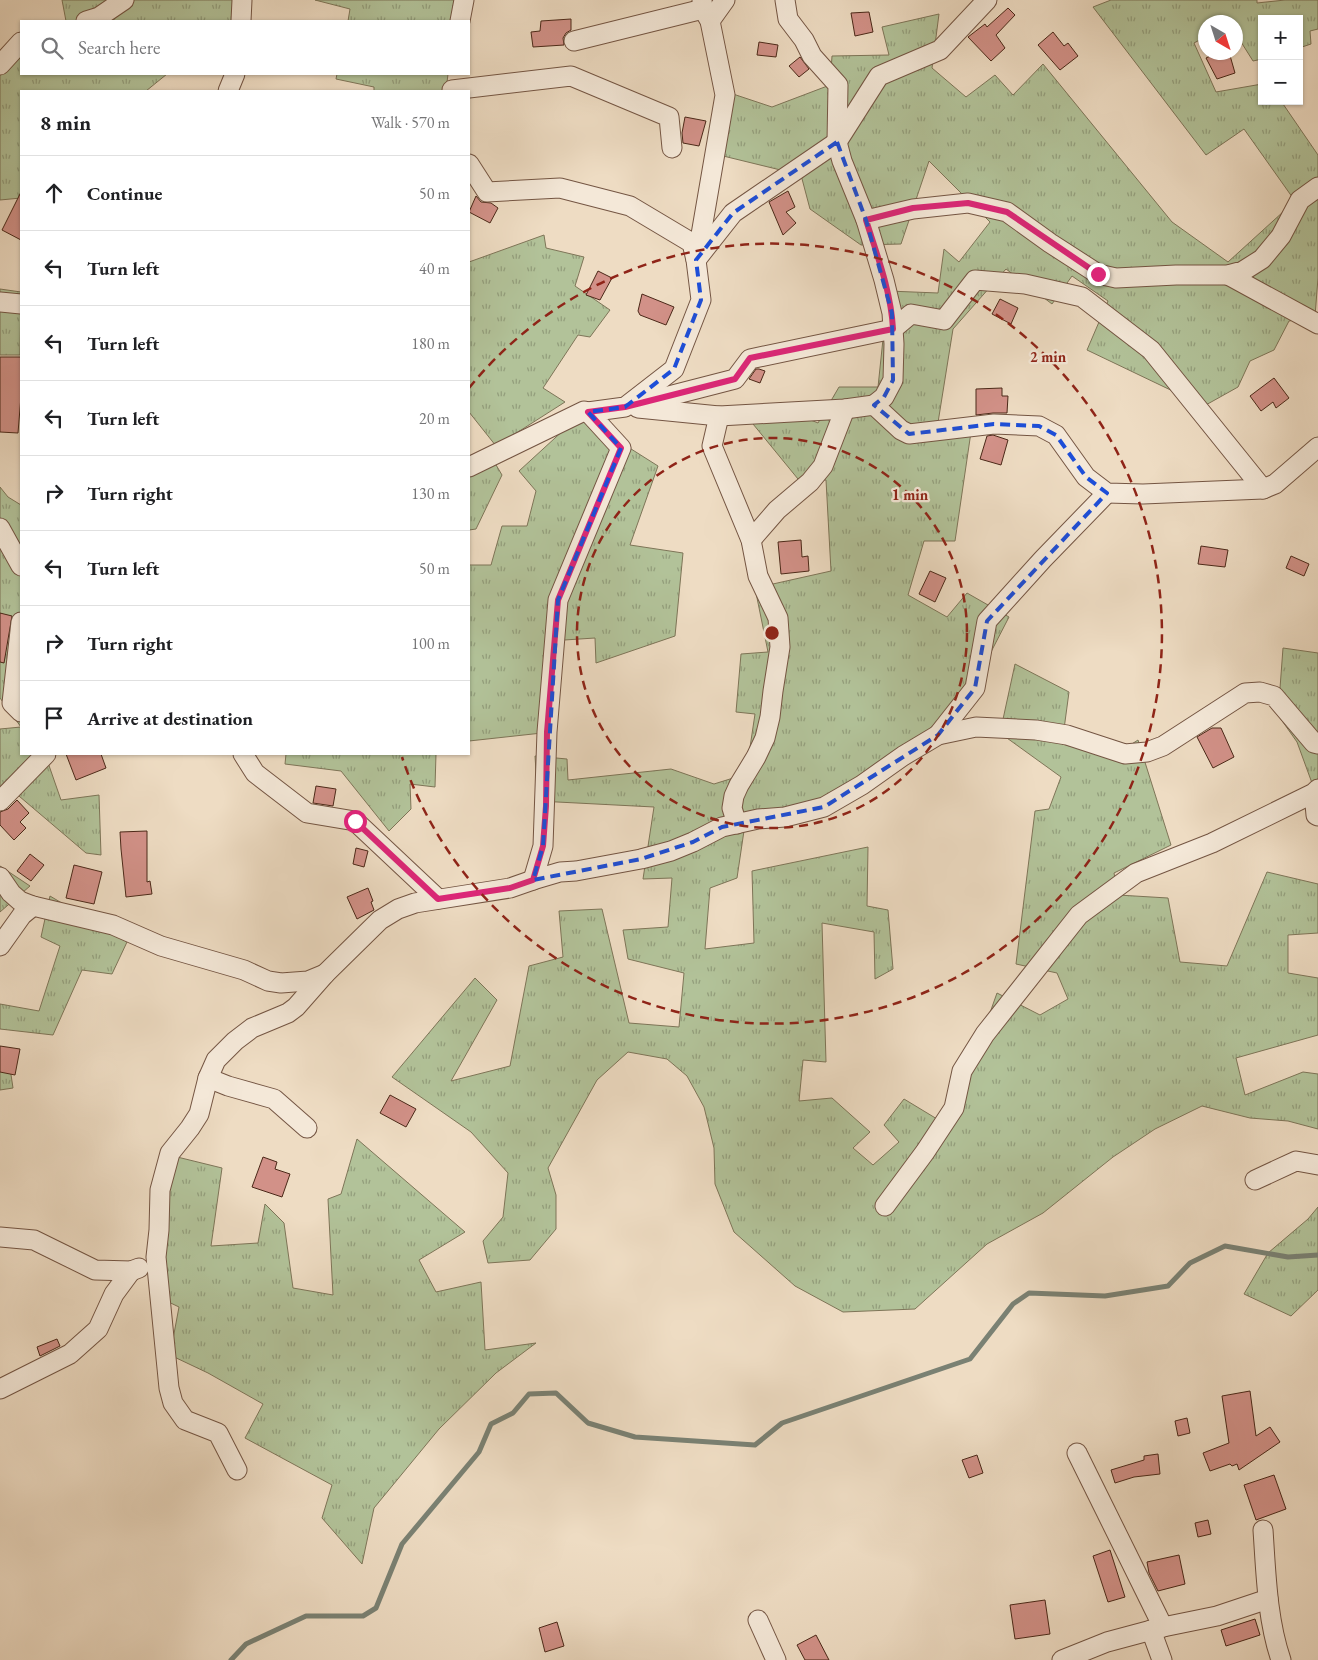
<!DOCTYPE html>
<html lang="en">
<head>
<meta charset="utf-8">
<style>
  :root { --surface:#fff; --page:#f6f6f6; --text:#202124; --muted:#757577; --line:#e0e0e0 }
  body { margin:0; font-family:"EB Garamond",serif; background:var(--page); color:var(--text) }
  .controls { position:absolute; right:15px; top:15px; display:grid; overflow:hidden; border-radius:0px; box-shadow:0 1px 4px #0004 }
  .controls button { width:45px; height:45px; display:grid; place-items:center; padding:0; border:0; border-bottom:1px solid var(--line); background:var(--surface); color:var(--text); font:25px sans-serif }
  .compass { position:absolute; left:1198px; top:15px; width:45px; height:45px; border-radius:50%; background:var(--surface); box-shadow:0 1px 4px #0004; rotate:141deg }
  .stop { position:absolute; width:15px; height:15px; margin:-11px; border:4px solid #db2777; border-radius:50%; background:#fff }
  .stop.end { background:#db2777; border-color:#fff; box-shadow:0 1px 5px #0008 }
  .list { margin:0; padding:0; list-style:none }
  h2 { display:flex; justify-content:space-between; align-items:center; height:65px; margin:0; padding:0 20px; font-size:21px }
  h2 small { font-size:16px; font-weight:400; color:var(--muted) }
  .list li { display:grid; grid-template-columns:32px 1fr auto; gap:15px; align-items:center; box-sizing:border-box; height:75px; padding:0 20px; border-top:1px solid var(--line) }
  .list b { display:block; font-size:19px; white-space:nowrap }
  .list em { font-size:16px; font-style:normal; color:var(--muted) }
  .icon { flex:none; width:28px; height:28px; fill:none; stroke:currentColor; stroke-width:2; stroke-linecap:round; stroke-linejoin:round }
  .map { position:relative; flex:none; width:1318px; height:1660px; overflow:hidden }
  .search { position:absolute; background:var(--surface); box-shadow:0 1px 4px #0004; left:20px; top:20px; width:450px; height:55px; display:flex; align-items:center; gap:12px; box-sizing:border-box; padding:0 18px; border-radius:0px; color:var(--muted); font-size:19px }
  .panel { position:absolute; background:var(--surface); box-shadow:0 1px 4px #0004; left:20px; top:90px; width:450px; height:665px; border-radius:0px }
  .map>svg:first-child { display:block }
  .grass { fill:url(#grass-tufts); stroke:#7e7558 }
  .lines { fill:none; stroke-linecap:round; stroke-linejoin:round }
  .stream { stroke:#7a8173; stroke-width:5 }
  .building { fill:#d29188; stroke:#4b2818 }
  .street-casing { stroke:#745543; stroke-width:21 }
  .street { stroke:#f4e8d8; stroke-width:19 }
  .route { stroke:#db2777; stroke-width:6 }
  .marked { fill:none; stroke:#1d4ed8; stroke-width:4; stroke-dasharray:10 6; stroke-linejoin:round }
  .ring { fill:none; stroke:#8f2418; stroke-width:2.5; stroke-dasharray:9 6 }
  .centre { fill:#8f2418; stroke:#f4e8d8; stroke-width:2.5 }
  .ring-label { font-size:15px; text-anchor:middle; font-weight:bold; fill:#8f2418; stroke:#f4e8d8; stroke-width:4.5; stroke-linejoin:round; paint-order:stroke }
</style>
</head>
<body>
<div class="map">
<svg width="1318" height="1660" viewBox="0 0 1318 1660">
  <defs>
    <pattern id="grass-tufts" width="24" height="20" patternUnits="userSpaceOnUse" patternTransform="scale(1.25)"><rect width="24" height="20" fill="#b2c299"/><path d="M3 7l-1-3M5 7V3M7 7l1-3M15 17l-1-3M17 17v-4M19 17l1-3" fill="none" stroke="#939e7c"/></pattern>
  </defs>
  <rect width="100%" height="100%" fill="#eedcc3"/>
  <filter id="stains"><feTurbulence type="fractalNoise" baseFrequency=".004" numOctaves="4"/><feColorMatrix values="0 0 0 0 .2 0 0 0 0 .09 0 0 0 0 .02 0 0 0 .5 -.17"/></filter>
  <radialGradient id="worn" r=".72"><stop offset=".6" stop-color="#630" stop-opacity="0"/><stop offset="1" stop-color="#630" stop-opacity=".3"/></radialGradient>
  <g class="grass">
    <polygon points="62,0 251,0 248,21 66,21"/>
    <polygon points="315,0 458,0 455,21 348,21 350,9"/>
    <polygon points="1111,0 1257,0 1257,3 1285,0 1318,0 1318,29 1310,31 1311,44 1299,48 1299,19 1262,19 1262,59 1253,61 1236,34 1236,22 1206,22 1205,37 1194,43 1216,92 1262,84 1262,101 1281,101 1318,155 1318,278 1315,316 1289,321 1274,350 1250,361 1238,387 1204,406 1087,350 1108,301 1072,276 1052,304 1006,269 953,329 936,435 971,432 955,541 924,541 908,595 947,617 967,593 1009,617 958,716 831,811 745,824 737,878 710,888 705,949 754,943 752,871 868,847 867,906 888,910 893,969 875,979 874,932 822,923 826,1062 803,1060 799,1101 832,1098 870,1132 853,1148 873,1165 899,1142 884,1125 904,1099 942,1122 965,1083 997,993 1040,1015 1068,999 1057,973 1016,964 1035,811 1049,809 1061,777 1000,733 1015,664 1069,692 1062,744 1116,754 1138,740 1171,845 1114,873 1118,895 1168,898 1180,962 1227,966 1267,872 1318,884 1318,933 1288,935 1288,973 1318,978 1318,1035 1236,1058 1245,1095 1303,1072 1318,1074 1318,1129 1288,1121 1250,1118 1202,1106 1155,1129 1113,1157 1043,1213 987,1244 915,1309 843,1312 795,1286 734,1232 715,1184 714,1148 704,1107 687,1076 667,1059 628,1052 597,1080 548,1168 556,1195 556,1229 530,1260 488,1263 483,1241 503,1217 508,1173 471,1132 392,1077 475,978 497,1000 451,1081 510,1066 529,966 563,957 559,911 602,909 629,1023 679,1027 684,973 628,959 623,930 668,927 672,878 643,879 654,807 538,801 535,756 567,759 568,780 671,769 714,784 746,774 755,714 736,712 741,654 768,652 755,588 831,571 826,480 798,479 753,424 779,407 818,423 839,387 878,387 888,291 938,293 944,249 959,262 990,222 929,161 901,244 861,245 810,209 801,175 715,154 727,92 772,107 830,85 832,56 889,55 882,27 939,14 932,68 966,97 995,75 1013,95 1043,64 1172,222 1228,262 1295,201 1244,129 1206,155 1093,7"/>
    <polygon points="21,55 21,74 167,74 146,91 21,91 21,198 0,200 0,60"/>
    <polygon points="337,74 448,74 446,91 374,91 374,87 336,79"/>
    <polygon points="544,235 546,248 584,257 575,286 610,310 590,337 578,335 543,388 565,402 496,446 469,412 469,262"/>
    <polygon points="0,289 21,292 20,355 0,355"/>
    <polygon points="579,416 658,466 630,545 683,553 675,636 596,663 595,638 549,641 542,733 469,741 469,565 491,565 502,526 527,526 536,491 519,471"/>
    <polygon points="486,448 502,475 476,529 469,530 469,458"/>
    <polygon points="0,487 8,497 21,505 21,754 45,754 61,800 99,795 101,855 86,853 6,785 0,791 0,729 21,727 0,698"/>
    <polygon points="1283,648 1318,653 1318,779 1312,783 1297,742 1278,715"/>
    <polygon points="286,754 436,754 435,787 410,784 411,809 389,831 341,771 285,764"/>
    <polygon points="0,866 30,886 0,912"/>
    <polygon points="50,896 127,942 112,974 82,970 53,1035 0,1029 0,1004 39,1011 60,946 41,937"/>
    <polygon points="0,1066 10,1068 13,1088 0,1090"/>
    <polygon points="357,1139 465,1232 419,1260 436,1292 481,1282 485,1350 536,1343 496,1373 439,1429 374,1508 362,1564 322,1518 332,1485 245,1438 263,1404 208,1373 170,1355 179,1307 156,1296 165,1154 222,1168 211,1246 258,1243 265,1204 284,1223 293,1288 333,1295 328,1199 341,1194"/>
    <polygon points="1318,1207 1318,1290 1291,1316 1244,1294 1268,1253 1308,1219"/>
  </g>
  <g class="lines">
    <polyline class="stream" points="231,1660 246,1644 306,1616 363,1616 376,1608 402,1544 479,1452 491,1424 513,1413 529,1394 556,1393 588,1423 635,1437 755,1445 782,1423 970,1359 1013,1304 1029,1293 1105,1296 1168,1286 1190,1263 1225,1246 1288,1257 1318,1255"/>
  </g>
  <g class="building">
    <polygon points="1008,8 1015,15 996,35 1005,48 991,61 968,37 985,24 987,27"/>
    <polygon points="869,12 873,32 855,36 851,13"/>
    <polygon points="571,19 571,30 566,33 563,38 564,45 533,47 531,32 540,31 541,21"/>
    <polygon points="1053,32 1064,46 1068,43 1078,56 1060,70 1038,45"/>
    <polygon points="759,42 778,45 776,57 757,55"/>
    <polygon points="1219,52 1229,52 1235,73 1217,79 1206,58"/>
    <polygon points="800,57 809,69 799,77 789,66"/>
    <polygon points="685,117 706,121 699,146 683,143 682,133"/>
    <polygon points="788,191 795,207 786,212 796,223 783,235 769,202"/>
    <polygon points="21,192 21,240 2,230"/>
    <polygon points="476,196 481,202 491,203 498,208 490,223 469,212"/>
    <polygon points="598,271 612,278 600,300 586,295"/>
    <polygon points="642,294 674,307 666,325 640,315 638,311"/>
    <polygon points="1000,299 1018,308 1011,324 992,314"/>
    <polygon points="0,357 21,357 21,396 18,433 0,432"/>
    <polygon points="756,369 759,369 765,371 760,383 749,379"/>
    <polygon points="1274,378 1289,398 1276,408 1273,402 1261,411 1250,396"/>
    <polygon points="1002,388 1002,396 1008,396 1007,413 993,413 976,415 976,389"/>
    <polygon points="993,435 1008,440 1001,465 980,459 987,436"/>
    <polygon points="801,540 802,557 808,556 809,571 781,574 778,542"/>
    <polygon points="1201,546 1228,550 1225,567 1198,564"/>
    <polygon points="1291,556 1309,564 1304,576 1286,568"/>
    <polygon points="930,571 946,578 935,602 919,594"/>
    <polygon points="0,613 12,616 4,663 0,662"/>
    <polygon points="1212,728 1221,728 1234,757 1213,768 1197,737"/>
    <polygon points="66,754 101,754 106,768 76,780"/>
    <polygon points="316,786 336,789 333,806 313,803"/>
    <polygon points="17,800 29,813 20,822 26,828 14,840 0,825 0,812 8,809"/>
    <polygon points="147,831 147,882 150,881 152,894 126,897 121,849 120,832"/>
    <polygon points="356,848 368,851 364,867 353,864"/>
    <polygon points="30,854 44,865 31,881 17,871"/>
    <polygon points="74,865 102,872 94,904 66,898"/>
    <polygon points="368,888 373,901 371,902 374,910 357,919 347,897"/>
    <polygon points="0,1046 20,1049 15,1075 0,1072"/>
    <polygon points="390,1095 416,1109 406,1127 380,1113"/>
    <polygon points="263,1157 277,1162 275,1169 290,1174 282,1197 252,1187"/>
    <polygon points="57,1339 60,1346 40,1356 37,1347"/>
    <polygon points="1250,1391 1256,1436 1270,1427 1280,1442 1239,1470 1237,1464 1232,1466 1230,1464 1210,1471 1203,1453 1229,1443 1222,1396"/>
    <polygon points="1187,1418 1190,1433 1178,1436 1175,1421"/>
    <polygon points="1158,1454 1160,1474 1134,1477 1115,1483 1111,1470 1144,1460 1144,1456"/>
    <polygon points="977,1455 983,1473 969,1478 962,1460"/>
    <polygon points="1274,1475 1286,1509 1256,1520 1244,1485"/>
    <polygon points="1208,1520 1211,1534 1198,1537 1195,1523"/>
    <polygon points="1110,1550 1125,1597 1108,1602 1093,1556"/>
    <polygon points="1179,1555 1185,1584 1158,1591 1149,1573 1147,1562"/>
    <polygon points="1045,1600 1050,1634 1015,1639 1010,1605"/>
    <polygon points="1255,1619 1260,1635 1226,1646 1221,1630"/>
    <polygon points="557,1622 564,1646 545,1652 539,1628"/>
    <polygon points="816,1635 829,1660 805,1660 797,1645"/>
  </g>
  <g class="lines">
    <defs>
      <g id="street">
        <polyline points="785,0 788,19 804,40 812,56 838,85 837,142 842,161 866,220 884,280 892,313 894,344 893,380 884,397 874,405"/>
        <polyline points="86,21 99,17 124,0"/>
        <polyline points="241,21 242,0"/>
        <polyline points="460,21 464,0"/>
        <polyline points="710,21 725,0"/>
        <polyline points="574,41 703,9"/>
        <polyline points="0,65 21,42"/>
        <polyline points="452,90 571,76 669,117 672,148"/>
        <polyline points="228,91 235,74"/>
        <polyline points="469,164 487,192 560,188 630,206 692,243 696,260 701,300 674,369 625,407 588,412 621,448 558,600 547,732 543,846 533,880"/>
        <polyline points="866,220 913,209 968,203 1007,212 1050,243 1098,274 1116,278 1176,275 1228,275 1243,271 1262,259 1281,236 1300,200 1318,187"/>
        <polyline points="697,258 725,95 710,21 703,9 702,0"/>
        <polyline points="696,260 733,213 837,142 879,76 940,50 987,0"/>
        <polyline points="1228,275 1318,324"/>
        <polyline points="0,302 21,304"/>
        <polyline points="634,405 735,379 750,359 893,329 911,314 944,320 975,280 1025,284 1082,297 1151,350 1263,489"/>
        <polyline points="638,408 719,416 845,409 874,405 901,430 909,434 994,424 1039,426 1056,435 1086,477 1107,493 1143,494 1263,489 1275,484 1318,447"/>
        <polyline points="719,416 712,446 751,540 758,576 778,618 780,647 773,691 770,717 765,738 756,757 739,785 734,796 732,808 737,824"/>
        <polyline points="469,467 584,411 588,412"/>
        <polyline points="0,528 21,566"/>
        <polyline points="751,540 777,510 810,482 823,466 845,409"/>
        <polyline points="21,622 12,703 21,712"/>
        <polyline points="938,735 975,688 987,621 1043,559 1107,493"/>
        <polyline points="243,754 255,773 307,813 355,821 438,899"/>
        <polyline points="1314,793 1316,815 1318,816"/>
        <polyline points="0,801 46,754"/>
        <polyline points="0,877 11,893 20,901 33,906 113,925 161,946 244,970 268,981 281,983 308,981 325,974"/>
        <polyline points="0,946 22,915 33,906"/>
        <polyline points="208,1078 228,1086 274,1099 307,1128"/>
        <polyline points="1255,1180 1296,1161 1318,1165"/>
        <polyline points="885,1206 925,1152 954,1108 962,1071 985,1034 1079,915 1136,873 1212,843 1314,793 1318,789"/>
        <polyline points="0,1237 34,1240 95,1270 131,1271 139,1268"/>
        <polyline points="0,1389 70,1354 98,1329 114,1294 131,1271"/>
        <polyline points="1077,1453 1163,1627"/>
        <polyline points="237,1470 218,1433 185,1420 173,1403 169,1388 156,1257 159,1230 160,1190 170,1153 190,1128 199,1114 208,1078 216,1060 235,1041 252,1028 288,1013 296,1007 325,974 380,920 398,909 415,903 510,888 533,880 560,872 576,871 641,859 671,851 693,842 722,827 758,819 785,817 824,807 862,785 903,756 938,735 976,727 1036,730 1067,735 1125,754 1147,752 1163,746 1245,693 1260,692 1274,696 1314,743 1318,744"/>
        <path d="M1263,1530c3,43 4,89 18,130"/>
        <polyline points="758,1620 776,1660"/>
        <polyline points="1151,1630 1162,1660"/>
        <polyline points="1062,1660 1107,1642 1163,1627 1217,1616 1268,1599"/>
      </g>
    </defs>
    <use href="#street" class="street-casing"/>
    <use href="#street" class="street"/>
  </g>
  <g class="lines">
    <path class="route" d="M355,821l83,78 72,-11 23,-8 10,-34 3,-40 1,-74 11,-132 63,-152 -33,-36 37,-5 110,-28 15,-21 143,-29c-2,-38 -16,-74 -27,-109l47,-12 55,-5 39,9 91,62"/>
  </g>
  <path class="marked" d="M837,142l29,78 26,93 1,67 -9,17 -10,8 35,29 85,-10 45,2 17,9 30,42 21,16 -120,128 -12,67 -37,47 -114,72 -102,20 -29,15 -52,17 -108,21 10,-34 15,-246 63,-152 -33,-36 37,-5 49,-38 27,-69 -5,-40 37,-47z"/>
  <g class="ring">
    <circle cx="772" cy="633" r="195"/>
    <path d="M469 388A390 390 0 1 1 402 757"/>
  </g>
  <circle cx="772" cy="633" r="8" class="centre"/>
  <g class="ring-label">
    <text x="1048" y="362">2 min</text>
    <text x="910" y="500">1 min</text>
  </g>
  <rect width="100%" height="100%" filter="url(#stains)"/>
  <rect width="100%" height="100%" fill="url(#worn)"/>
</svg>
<div class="controls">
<button>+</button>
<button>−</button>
</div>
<svg class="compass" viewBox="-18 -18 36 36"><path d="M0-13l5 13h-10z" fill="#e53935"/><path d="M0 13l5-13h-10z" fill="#757577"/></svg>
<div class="stop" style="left:355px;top:821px"></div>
<div class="stop end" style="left:1098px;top:274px"></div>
<div class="search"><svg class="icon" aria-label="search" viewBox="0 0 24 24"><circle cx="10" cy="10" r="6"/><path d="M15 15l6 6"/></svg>Search here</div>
<section class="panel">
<h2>8 min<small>Walk · 570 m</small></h2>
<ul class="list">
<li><svg class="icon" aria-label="ahead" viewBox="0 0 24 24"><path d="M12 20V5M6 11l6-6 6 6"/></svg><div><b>Continue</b></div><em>50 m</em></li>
<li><svg class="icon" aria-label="left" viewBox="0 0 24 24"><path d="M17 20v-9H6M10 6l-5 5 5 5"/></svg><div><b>Turn left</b></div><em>40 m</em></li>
<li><svg class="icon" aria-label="left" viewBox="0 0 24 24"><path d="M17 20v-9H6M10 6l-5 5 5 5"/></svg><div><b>Turn left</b></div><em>180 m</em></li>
<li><svg class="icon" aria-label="left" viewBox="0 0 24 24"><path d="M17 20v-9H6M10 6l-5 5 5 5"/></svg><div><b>Turn left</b></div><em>20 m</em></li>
<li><svg class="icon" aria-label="right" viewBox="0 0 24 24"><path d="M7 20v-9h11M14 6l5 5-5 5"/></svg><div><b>Turn right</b></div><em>130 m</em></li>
<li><svg class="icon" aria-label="left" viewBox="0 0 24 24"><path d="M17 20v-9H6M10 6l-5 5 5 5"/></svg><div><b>Turn left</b></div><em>50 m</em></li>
<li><svg class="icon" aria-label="right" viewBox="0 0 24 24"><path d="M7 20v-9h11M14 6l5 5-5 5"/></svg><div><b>Turn right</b></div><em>100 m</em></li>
<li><svg class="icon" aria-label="arrive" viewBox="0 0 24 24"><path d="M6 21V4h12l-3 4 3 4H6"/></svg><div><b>Arrive at destination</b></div></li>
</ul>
</section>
</div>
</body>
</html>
